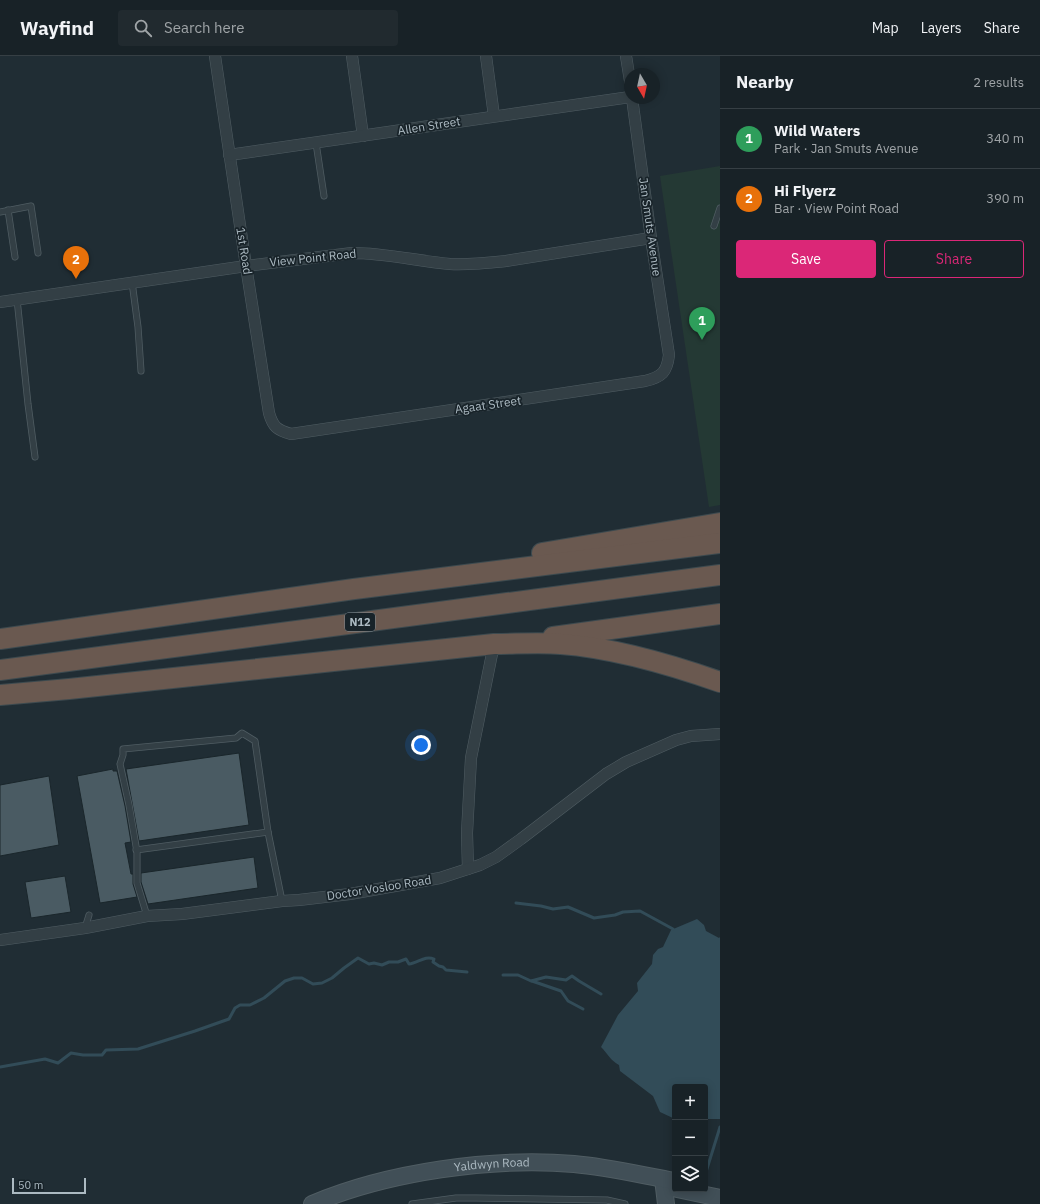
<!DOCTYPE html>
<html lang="en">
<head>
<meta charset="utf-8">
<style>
  :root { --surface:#182227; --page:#212a2f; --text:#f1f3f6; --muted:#9fa4a7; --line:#363f44; --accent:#db2777 }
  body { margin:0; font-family:"IBM Plex Sans",sans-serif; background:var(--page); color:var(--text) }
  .controls { position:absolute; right:12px; bottom:12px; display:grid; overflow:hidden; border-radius:4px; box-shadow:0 2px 10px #0003 }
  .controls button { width:36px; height:36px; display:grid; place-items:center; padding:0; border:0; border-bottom:1px solid var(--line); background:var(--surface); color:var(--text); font:20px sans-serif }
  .compass { position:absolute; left:624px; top:12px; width:36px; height:36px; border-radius:50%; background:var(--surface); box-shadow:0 2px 10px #0003; rotate:171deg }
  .scale { position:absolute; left:12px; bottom:10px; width:74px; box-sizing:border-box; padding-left:4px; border:2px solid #acbac2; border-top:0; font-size:11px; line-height:14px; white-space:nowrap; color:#acbac2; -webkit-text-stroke:3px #182329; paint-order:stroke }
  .you { position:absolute; left:421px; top:689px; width:14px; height:14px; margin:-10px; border:3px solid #fff; border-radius:50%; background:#1a73e8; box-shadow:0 0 0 6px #1a73e833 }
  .badge { display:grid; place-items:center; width:26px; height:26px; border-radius:50%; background:var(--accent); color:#fff; font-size:13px; font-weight:700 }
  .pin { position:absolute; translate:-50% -33px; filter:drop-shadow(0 1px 2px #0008) }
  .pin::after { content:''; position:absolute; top:21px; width:14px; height:12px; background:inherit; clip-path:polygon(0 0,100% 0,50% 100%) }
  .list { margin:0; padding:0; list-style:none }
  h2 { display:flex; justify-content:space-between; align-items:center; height:52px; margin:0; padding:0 16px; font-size:17px }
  h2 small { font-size:13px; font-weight:400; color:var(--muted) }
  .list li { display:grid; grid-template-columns:26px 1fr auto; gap:12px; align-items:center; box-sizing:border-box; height:60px; padding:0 16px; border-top:1px solid var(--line) }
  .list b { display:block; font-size:15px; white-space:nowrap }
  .list p { margin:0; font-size:13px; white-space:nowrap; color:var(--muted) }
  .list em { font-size:13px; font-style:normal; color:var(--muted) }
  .actions { display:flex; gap:8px; padding:12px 16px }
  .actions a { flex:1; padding:9px 0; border:1px solid var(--accent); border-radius:4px; text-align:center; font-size:14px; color:var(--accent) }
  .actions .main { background:var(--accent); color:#fff }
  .icon { flex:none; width:22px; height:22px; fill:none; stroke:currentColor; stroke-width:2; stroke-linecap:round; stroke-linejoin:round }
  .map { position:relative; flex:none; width:720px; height:1148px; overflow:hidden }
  header { display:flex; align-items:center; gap:24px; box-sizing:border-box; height:56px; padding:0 20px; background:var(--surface); border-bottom:1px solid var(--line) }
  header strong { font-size:19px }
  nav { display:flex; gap:22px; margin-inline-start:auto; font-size:14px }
  .search { width:280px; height:36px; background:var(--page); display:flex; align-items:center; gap:10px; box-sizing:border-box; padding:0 14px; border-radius:4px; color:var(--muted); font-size:15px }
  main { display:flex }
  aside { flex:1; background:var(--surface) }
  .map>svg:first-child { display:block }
  .green { fill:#243934 }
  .water { fill:#324c58 }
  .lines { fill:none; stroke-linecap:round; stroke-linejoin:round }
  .stream { stroke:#324c58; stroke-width:3 }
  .building { fill:#4a5b63; stroke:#1a262b }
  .lane-casing { stroke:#505d63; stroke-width:7 }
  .street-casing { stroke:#505d63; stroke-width:12 }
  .secondary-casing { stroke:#505d63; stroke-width:18 }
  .highway-casing { stroke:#3d4a4f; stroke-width:22 }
  .lane { stroke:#333f45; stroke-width:5.5 }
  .street { stroke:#333f45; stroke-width:11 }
  .secondary { stroke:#414f57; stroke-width:16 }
  .highway { stroke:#6a5950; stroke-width:20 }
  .labels { text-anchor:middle; stroke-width:3.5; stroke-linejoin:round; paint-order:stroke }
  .shield { fill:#182329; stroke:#808d94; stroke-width:1 }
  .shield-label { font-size:11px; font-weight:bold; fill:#acbac2 }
  .street-label { font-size:12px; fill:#acbac2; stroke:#182329 }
</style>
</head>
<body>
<header>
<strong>Wayfind</strong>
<div class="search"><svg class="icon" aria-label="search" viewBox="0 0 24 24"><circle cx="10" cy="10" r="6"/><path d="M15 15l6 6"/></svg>Search here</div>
<nav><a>Map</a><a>Layers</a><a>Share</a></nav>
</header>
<main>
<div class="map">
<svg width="720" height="1148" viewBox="0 0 720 1148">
  <rect width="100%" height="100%" fill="#202d34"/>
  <polygon class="green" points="720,110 720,449 709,451 660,120"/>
  <path class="water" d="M697,863l7,6 2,6 13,7 1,-1v182h-15v-32h-30v32l-15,-7 -7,-16 -33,-25 -1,-6c-8,-4 -12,-12 -18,-18l17,-32 20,-24 -1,-8 15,-19 1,-9 5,-6 5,-2 8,-17z"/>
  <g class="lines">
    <g class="stream">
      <polyline points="516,847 541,850 553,853 568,851 594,862 615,859 623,856 640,855 673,873"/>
      <polyline points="503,919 518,919 531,925 546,921 566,924 572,920 579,925 601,938"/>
      <polyline points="532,925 561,935 568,945 583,953"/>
      <path d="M0,1011l45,-8 13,4 13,-10 12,2h19l4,-5 32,-1 57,-18 34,-12 6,-11 5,-3h10l14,-7 21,-17 9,-3h8l11,6 9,-1 10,-5 12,-10 14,-10 11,6 5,-1 8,2 7,-3h9l8,-3 3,5c9,-1 16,-9 25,-5l-1,3 6,4 4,1 3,3 21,2"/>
      <polyline points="706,1116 720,1071"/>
    </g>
  </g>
  <g class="building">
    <polygon points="239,697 249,769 139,785 126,713"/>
    <polygon points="113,713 113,715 117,715 125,750 131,786 125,787 131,818 133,818 133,828 137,841 100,847 77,720"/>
    <polygon points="49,720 59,789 0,800 0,729"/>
    <polygon points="254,801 258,832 148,848 141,826 141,817"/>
    <polygon points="65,820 71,856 31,862 25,826"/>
  </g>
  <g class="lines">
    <defs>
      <g id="lane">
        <polyline points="316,87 324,140"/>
        <polyline points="8,154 15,201"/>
        <polyline points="0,156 31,150 38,197"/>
        <polyline points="714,170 720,152"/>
        <polyline points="132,226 138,271 141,315"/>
        <polyline points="17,243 28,348 35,401"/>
        <polyline points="136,794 268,776"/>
        <polyline points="147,860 137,827 137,796 129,749 120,708 123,699 123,693 236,682 242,677 255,685 268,776 282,845"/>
        <polyline points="85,872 89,859"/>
        <polyline points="412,1148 456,1142 476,1142 607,1144 625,1148"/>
      </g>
      <g id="street">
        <path d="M215,0l31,210 23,147c4,14 8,17 22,21l354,-53c17,-4 22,-9 24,-26l-18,-117 -19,-140"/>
        <polyline points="352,0 363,80"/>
        <polyline points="486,0 494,60"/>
        <polyline points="626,0 630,25"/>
        <polyline points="229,99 630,41"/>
        <path d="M0,246l246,-36 106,-13c33,0 65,8 98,11 19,1 37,-1 56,-3l145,-23"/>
        <polyline points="468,813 467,777 471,702 494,588"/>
        <polyline points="0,884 85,872 147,860 182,858 282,845 299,844 350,838 440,822 480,809 496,801 521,783 606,718 626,706 676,684 691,680 720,678"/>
      </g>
      <g id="secondary">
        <polyline points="663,1123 666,1148"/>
        <polyline points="677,1133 720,1142"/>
        <path id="s1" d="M312,1148c75,-32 181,-47 262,-40 34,3 67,11 101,17"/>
      </g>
      <g id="highway">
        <polyline points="542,497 720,467"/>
        <polyline points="553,581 720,558"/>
        <polyline points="0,583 354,533 720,487"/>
        <polyline points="0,614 720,519"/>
        <path d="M0,639l69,-6 425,-45c22,0 45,-2 67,0 54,4 108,20 159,38"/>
      </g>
    </defs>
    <use href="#lane" class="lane-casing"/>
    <use href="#street" class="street-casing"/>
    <use href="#secondary" class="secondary-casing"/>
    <use href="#highway" class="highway-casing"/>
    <use href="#lane" class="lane"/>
    <use href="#street" class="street"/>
    <use href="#secondary" class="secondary"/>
    <use href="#highway" class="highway"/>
  </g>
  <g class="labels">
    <rect class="shield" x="345" y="557" width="30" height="18" rx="3"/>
    <g class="shield-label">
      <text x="360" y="570">N12</text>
    </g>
    <g class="street-label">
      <text transform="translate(429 70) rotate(-9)" y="4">Allen Street</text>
      <text transform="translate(650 171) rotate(82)" y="4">Jan Smuts Avenue</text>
      <text transform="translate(244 195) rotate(81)" y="4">1st Road</text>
      <text transform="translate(313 202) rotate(-6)" y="4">View Point Road</text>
      <text transform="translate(488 349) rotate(-8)" y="4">Agaat Street</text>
      <text transform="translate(379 832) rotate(-9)" y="4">Doctor Vosloo Road</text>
      <text dy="4" stroke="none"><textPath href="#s1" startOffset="185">Yaldwyn Road</textPath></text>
    </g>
  </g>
</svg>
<div class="controls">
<button>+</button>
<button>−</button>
<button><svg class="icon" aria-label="layers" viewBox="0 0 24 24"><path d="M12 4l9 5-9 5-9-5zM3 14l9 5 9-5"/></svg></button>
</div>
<svg class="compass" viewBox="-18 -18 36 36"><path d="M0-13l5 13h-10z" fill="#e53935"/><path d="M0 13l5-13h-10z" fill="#9fa4a7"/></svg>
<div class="scale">50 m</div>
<div class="you"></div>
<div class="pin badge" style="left:702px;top:284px;background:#2e9e5b">1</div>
<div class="pin badge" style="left:76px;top:223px;background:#e8710a">2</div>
</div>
<aside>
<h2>Nearby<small>2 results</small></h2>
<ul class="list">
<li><span class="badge" style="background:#2e9e5b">1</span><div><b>Wild Waters</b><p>Park · Jan Smuts Avenue</p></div><em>340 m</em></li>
<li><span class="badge" style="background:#e8710a">2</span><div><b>Hi Flyerz</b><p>Bar · View Point Road</p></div><em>390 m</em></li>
</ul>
<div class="actions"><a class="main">Save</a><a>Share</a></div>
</aside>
</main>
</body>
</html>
